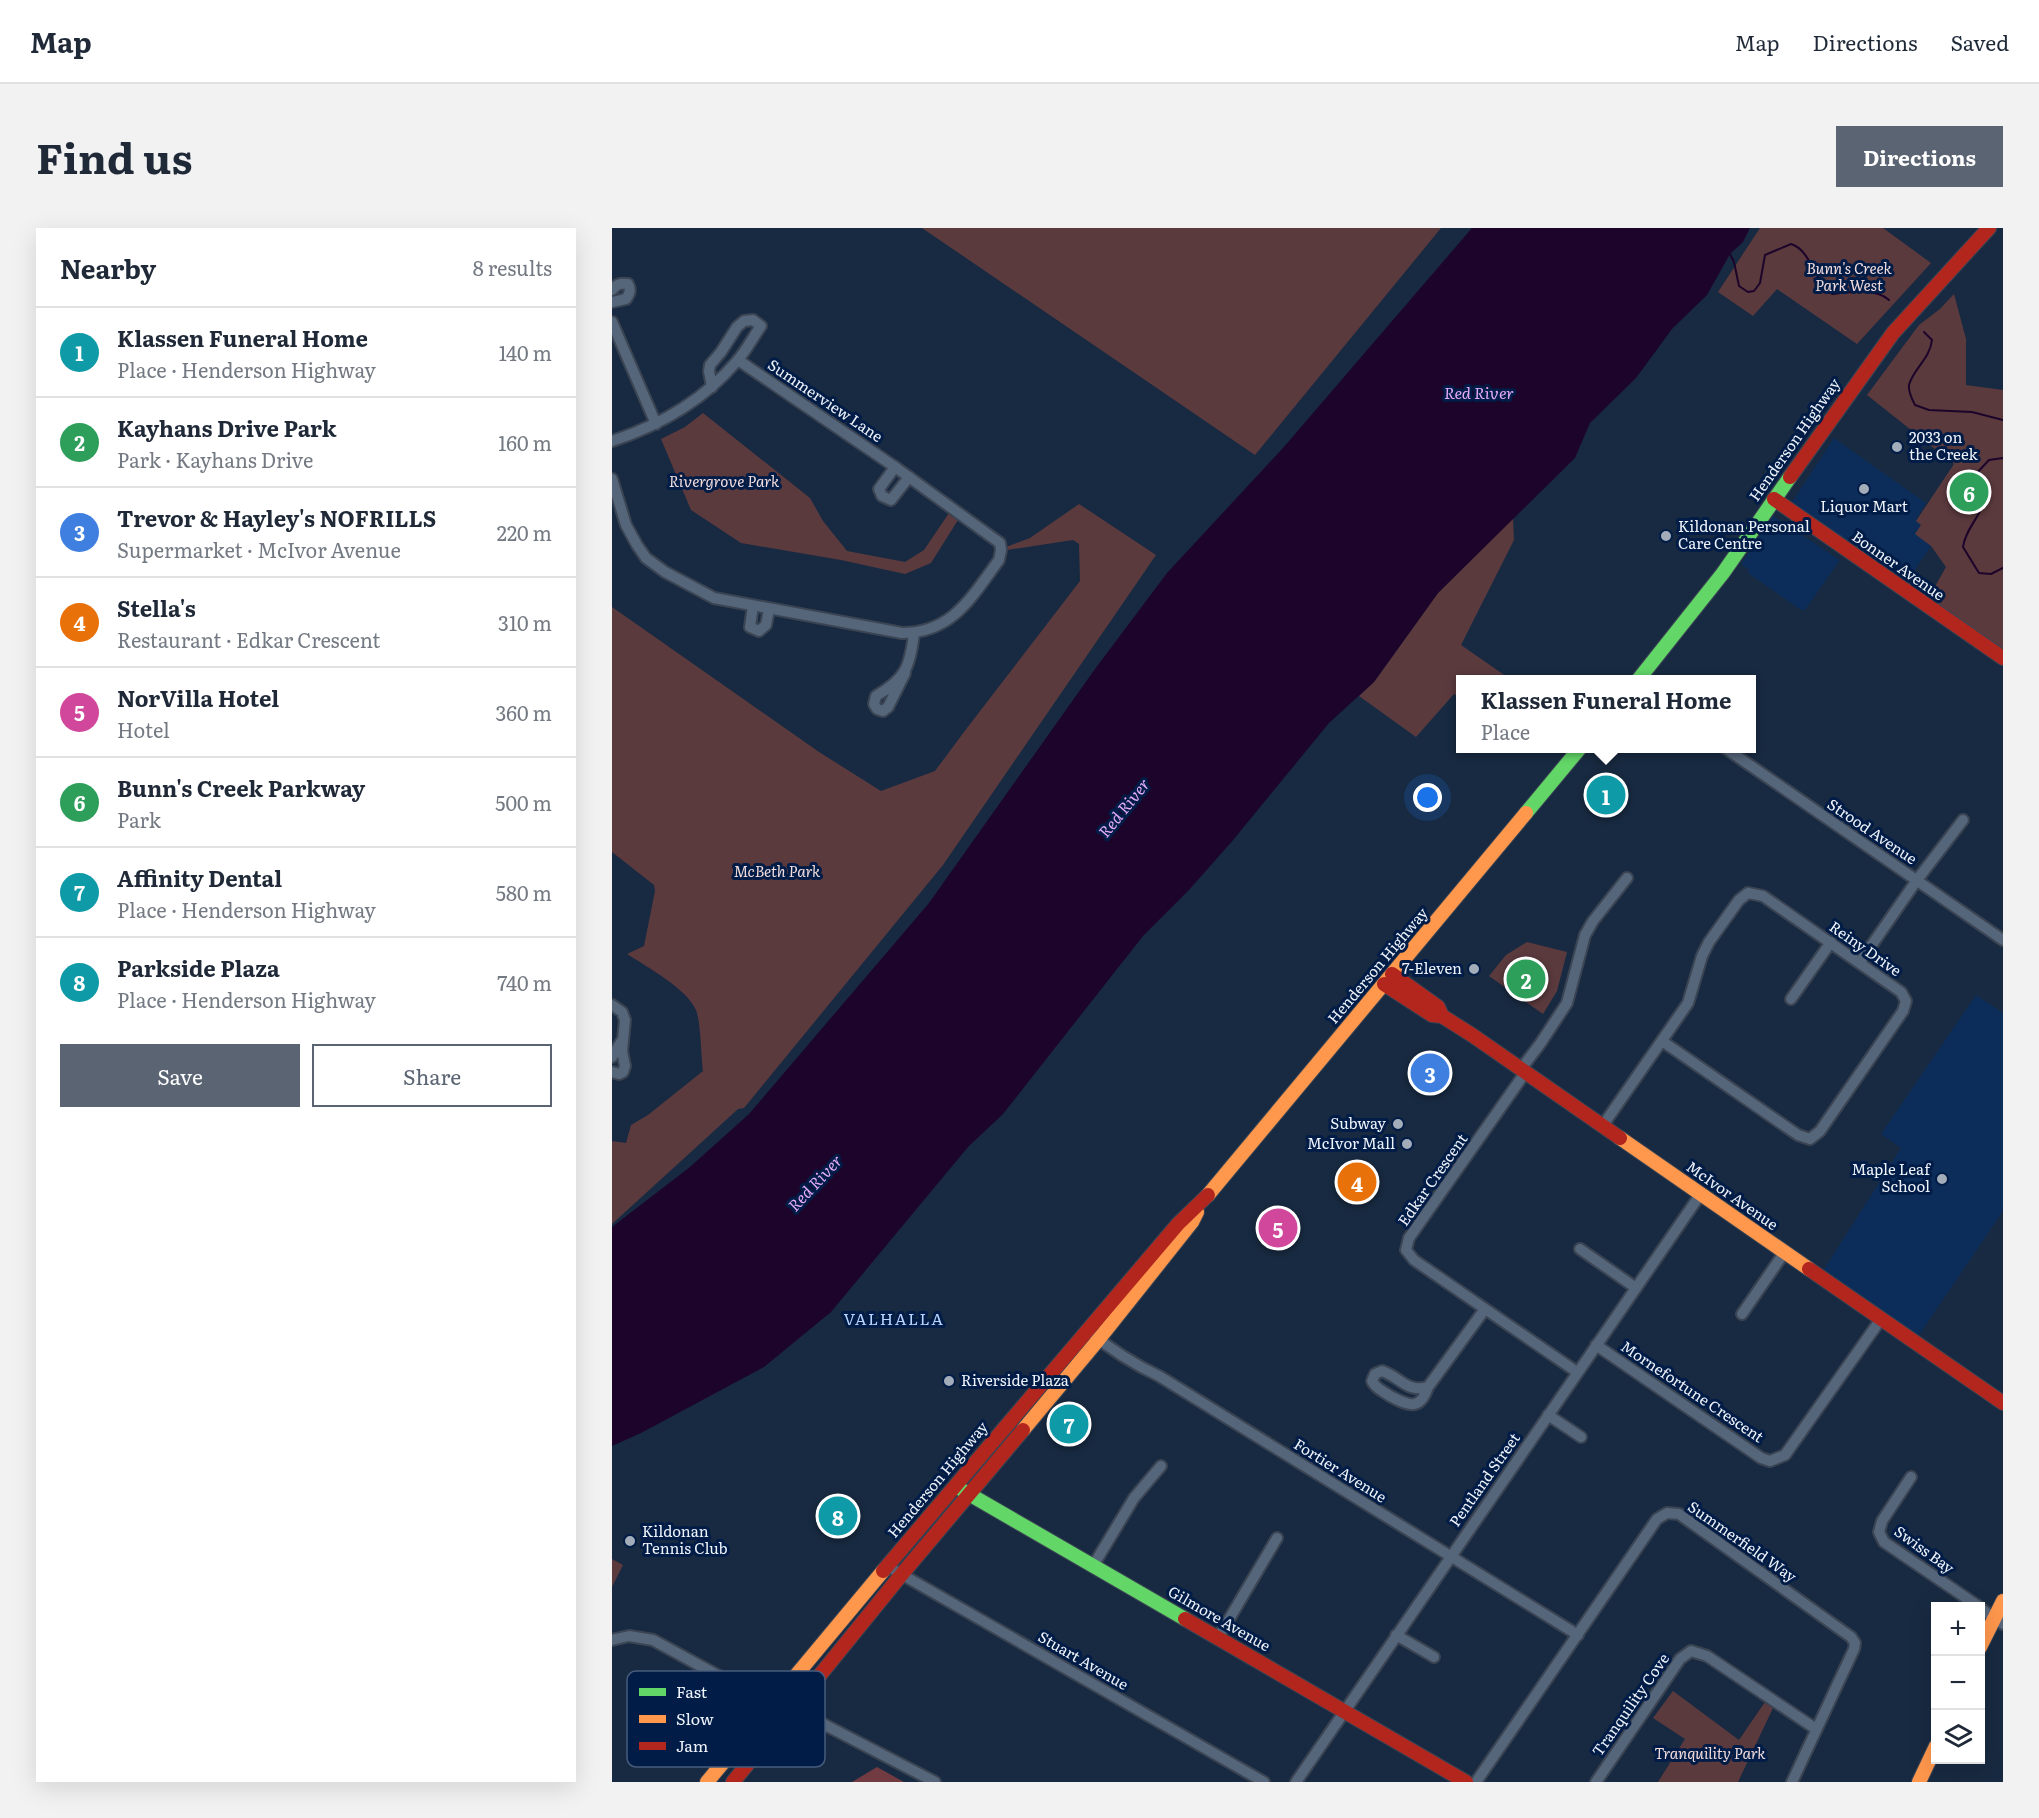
<!DOCTYPE html>
<html lang="en">
<head>
<meta charset="utf-8">
<style>
  :root { --surface:#fff; --page:#f2f2f3; --text:#1f2937; --muted:#747a83; --line:#e0e1e3; --accent:#5a6472 }
  body { margin:0; font-family:Literata,serif; background:var(--page); color:var(--text) }
  .controls { position:absolute; right:18px; bottom:18px; display:grid; overflow:hidden; border-radius:0px; box-shadow:0 6px 24px #0002 }
  .controls button { width:54px; height:54px; display:grid; place-items:center; padding:0; border:0; border-bottom:2px solid var(--line); background:var(--surface); color:var(--text); font:30px sans-serif }
  .you { position:absolute; left:816px; top:570px; width:21px; height:21px; margin:-15px; border:4px solid #fff; border-radius:50%; background:#1a73e8; box-shadow:0 0 0 9px #1a73e833 }
  .badge { display:grid; place-items:center; width:39px; height:39px; border-radius:50%; background:var(--accent); color:#fff; font-size:20px; font-weight:700 }
  .pin { position:absolute; translate:-50% -50%; border:3px solid #fff; box-shadow:0 2px 6px #0006 }
  .popup { position:absolute; left:844px; top:447px; width:300px; height:78px; box-sizing:border-box; display:grid; place-content:center; border-radius:0px; background:var(--surface); filter:drop-shadow(0 2px 4px #0005); font-size:20px; white-space:nowrap; color:var(--muted) }
  .popup b { font-size:22px; color:var(--text) }
  .popup::after { content:''; position:absolute; left:50%; top:100%; margin-left:-12px; border:12px solid transparent; border-top-color:var(--surface) }
  .list { margin:0; padding:0; list-style:none }
  h2 { display:flex; justify-content:space-between; align-items:center; height:78px; margin:0; padding:0 24px; font-size:26px }
  h2 small { font-size:20px; font-weight:400; color:var(--muted) }
  .list li { display:grid; grid-template-columns:39px 1fr auto; gap:18px; align-items:center; box-sizing:border-box; height:90px; padding:0 24px; border-top:2px solid var(--line) }
  .list b { display:block; font-size:22px; white-space:nowrap }
  .list p { margin:0; font-size:20px; white-space:nowrap; color:var(--muted) }
  .list em { font-size:20px; font-style:normal; color:var(--muted) }
  .actions { display:flex; gap:12px; padding:18px 24px }
  .actions a { flex:1; padding:14px 0; border:2px solid var(--accent); border-radius:0px; text-align:center; font-size:21px; color:var(--accent) }
  .actions .main { background:var(--accent); color:#fff }
  .icon { flex:none; width:33px; height:33px; fill:none; stroke:currentColor; stroke-width:2; stroke-linecap:round; stroke-linejoin:round }
  .map { position:relative; flex:none; width:1391px; height:1554px; overflow:hidden; border-radius:0px }
  header { display:flex; align-items:center; gap:36px; box-sizing:border-box; height:84px; padding:0 30px; background:var(--surface); border-bottom:2px solid var(--line) }
  header strong { font-size:28px }
  nav { display:flex; gap:33px; margin-inline-start:auto; font-size:21px }
  .intro { display:flex; align-items:center; justify-content:space-between; box-sizing:border-box; height:144px; padding:0 36px }
  h1 { margin:0; font-size:42px }
  .button { padding:15px 27px; border-radius:0px; background:var(--accent); color:#fff; font-size:21px; font-weight:700 }
  main { display:flex; gap:36px; padding:0 36px }
  aside { flex:1; background:var(--surface); border-radius:0px; box-shadow:0 6px 24px #0002 }
  .map>svg:first-child { display:block }
  .built { fill:#0c2d59 }
  .green { fill:#5b3a3e }
  .forest { fill:#723a41 }
  .water { fill:#1d042a }
  .lines { fill:none; stroke-linecap:round; stroke-linejoin:round }
  .stream { stroke:#1d042a; stroke-width:2 }
  .street-casing { stroke:#3a4453; stroke-width:14 }
  .fast-casing { stroke:#3a4453; stroke-width:16 }
  .slow-casing { stroke:#3a4453; stroke-width:16 }
  .jam-casing { stroke:#3a4453; stroke-width:16 }
  .street { stroke:#55657a; stroke-width:10 }
  .fast { stroke:#63d668; stroke-width:14 }
  .slow { stroke:#ff974d; stroke-width:14 }
  .jam { stroke:#b3261e; stroke-width:14 }
  .poi-dot { fill:#a3adb9; stroke:#001c47; stroke-width:2 }
  .labels { text-anchor:middle; stroke-width:6; stroke-linejoin:round; paint-order:stroke }
  .park-label { font-size:15px; font-style:italic; fill:#f4dddd; stroke:#001c47 }
  .street-label { font-size:15px; fill:#eef3fa; stroke:#001c47 }
  .poi-label { font-size:15px; fill:#eef3fa; stroke:#001c47; text-anchor:start }
  .water-label { font-size:16px; font-style:italic; fill:#e6abf9; stroke:#001c47 }
  .neighbourhood-label { font-size:16px; letter-spacing:1.5px; fill:#b9d5fe; stroke:#001c47 }
  .key { fill:#001c47; stroke:#475c7d; stroke-width:1.5 }
  .key-label { font-size:16px; fill:#eef3fa }
</style>
</head>
<body>
<header>
<strong>Map</strong>
<nav><a>Map</a><a>Directions</a><a>Saved</a></nav>
</header>
<div class="intro"><h1>Find us</h1><a class="button">Directions</a></div>
<main>
<aside>
<h2>Nearby<small>8 results</small></h2>
<ul class="list">
<li><span class="badge" style="background:#0f9aa8">1</span><div><b>Klassen Funeral Home</b><p>Place · Henderson Highway</p></div><em>140 m</em></li>
<li><span class="badge" style="background:#2e9e5b">2</span><div><b>Kayhans Drive Park</b><p>Park · Kayhans Drive</p></div><em>160 m</em></li>
<li><span class="badge" style="background:#3f7fe0">3</span><div><b>Trevor &amp; Hayley's NOFRILLS</b><p>Supermarket · McIvor Avenue</p></div><em>220 m</em></li>
<li><span class="badge" style="background:#e8710a">4</span><div><b>Stella's</b><p>Restaurant · Edkar Crescent</p></div><em>310 m</em></li>
<li><span class="badge" style="background:#d1479c">5</span><div><b>NorVilla Hotel</b><p>Hotel</p></div><em>360 m</em></li>
<li><span class="badge" style="background:#2e9e5b">6</span><div><b>Bunn's Creek Parkway</b><p>Park</p></div><em>500 m</em></li>
<li><span class="badge" style="background:#0f9aa8">7</span><div><b>Affinity Dental</b><p>Place · Henderson Highway</p></div><em>580 m</em></li>
<li><span class="badge" style="background:#0f9aa8">8</span><div><b>Parkside Plaza</b><p>Place · Henderson Highway</p></div><em>740 m</em></li>
</ul>
<div class="actions"><a class="main">Save</a><a>Share</a></div>
</aside>
<div class="map">
<svg width="1391" height="1554" viewBox="0 0 1391 1554">
  <rect width="100%" height="100%" fill="#182a41"/>
  <g class="built">
    <polygon points="1222,210 1314,275 1304,292 1310,296 1319,318 1292,358 1178,277"/>
    <polygon points="1161,288 1228,332 1193,382 1189,382 1136,345 1137,342 1129,336"/>
    <polygon points="1364,767 1391,785 1391,983 1305,1110 1211,1043 1289,920 1269,906"/>
  </g>
  <g class="green">
    <polygon points="310,0 829,0 643,227"/>
    <polygon points="1148,0 1271,0 1319,35 1245,116 1165,61 1141,88 1106,64"/>
    <polygon points="1342,66 1354,111 1354,157 1391,162 1391,422 1316,371 1334,339 1319,318 1303,306 1309,297 1304,293 1342,236 1255,167 1307,97 1328,81"/>
    <polygon points="91,185 198,270 211,293 235,323 293,334 312,322 337,285 346,292 319,335 293,346 229,332 129,315 79,282 49,211 73,199"/>
    <path d="M467,276l77,51 -213,310 -199,243 -6,1 -126,115v-83l14,2 5,-18 17,-10 55,-44c-2,-15 -2,-48 -7,-61 -10,-22 -49,-43 -69,-56l17,-8 11,-55 -1,-6 -42,-33v-245l207,145 62,39 54,-20 32,-43 113,-147 -1,-37 -6,-4 -66,10 -1,-3 24,-9z"/>
    <polygon points="901,290 902,312 849,417 898,451 848,452 848,470 842,466 804,509 747,468 762,454 826,365"/>
    <polygon points="915,714 955,724 945,763 931,786 877,748 894,727"/>
    <polygon points="0,1331 11,1337 0,1359"/>
    <polygon points="1061,1463 1127,1512 1153,1474 1161,1480 1126,1554 1046,1554 1073,1511 1041,1490"/>
  </g>
  <polygon class="forest" points="265,1539 292,1554 240,1554"/>
  <polygon class="water" points="860,0 1138,0 1131,14 1118,26 1095,67 1060,101 1024,150 978,195 963,230 826,365 762,454 717,495 622,611 577,662 531,708 391,886 356,919 219,1084 152,1139 29,1205 0,1218 0,999 78,939 137,886 317,675 483,441 555,345 671,220"/>
  <g class="lines">
    <g class="stream">
      <path d="M1118,26l4,8 5,24 9,6 6,-1 6,-8 5,-28 26,-11c20,6 23,37 41,50 17,-2 44,-6 57,6"/>
      <path d="M1312,104l8,8c-2,19 -19,29 -23,45 -1,7 3,14 6,20l14,5 43,2 31,8"/>
      <path d="M1391,230l-14,2 -15,16v11l9,18c-6,15 -18,26 -20,42l16,26 12,1 12,-6"/>
    </g>
    <defs>
      <g id="street">
        <path d="M0,62c5,-6 8,-7 16,-6 3,6 2,9 -2,15l-14,3"/>
        <polyline points="0,94 44,196"/>
        <path d="M0,213c49,-16 91,-40 125,-80 9,-10 16,-24 24,-35l-8,-6 -9,1 -7,6 -16,25 -11,13 -1,6 3,16"/>
        <polyline points="283,239 267,261 270,268 279,272 297,249"/>
        <path d="M0,251l14,46 11,20 9,13 19,14 49,26 188,35c51,0 70,-37 97,-73l2,-10 -1,-7 -105,-76 -157,-107"/>
        <polyline points="141,378 138,399 147,403 154,397 157,381"/>
        <path d="M293,445l-17,34 -5,4 -6,-2 -3,-5 2,-8c29,-17 34,-28 38,-63"/>
        <polyline points="1113,520 1391,712"/>
        <polyline points="1248,734 1305,652 1351,592"/>
        <polyline points="1179,771 1219,714"/>
        <polyline points="0,777 10,784 13,792 10,823 13,838 11,844 7,846 0,844"/>
        <polyline points="0,829 9,814"/>
        <polyline points="909,841 928,816 955,775 973,707 981,693 1015,650"/>
        <polyline points="913,845 797,1010 794,1022 802,1032 965,1144"/>
        <polyline points="991,899 996,890 1076,775 1090,728 1097,714 1127,672 1136,665 1151,668 1289,764 1294,773 1291,783 1208,903 1198,911 1186,907 1050,813"/>
        <polyline points="968,1021 1024,1060"/>
        <polyline points="1130,1086 1172,1025"/>
        <path d="M475,1102c22,18 46,34 72,46l419,259"/>
        <polyline points="984,1117 1149,1230 1158,1233 1173,1227 1269,1091"/>
        <path d="M816,1159c-21,6 -28,-10 -46,-16l-7,3 -3,7c4,8 11,10 18,15 19,10 30,15 38,-9l57,-78"/>
        <polyline points="936,1187 969,1209"/>
        <polyline points="1299,1249 1270,1293 1267,1304 1272,1314 1366,1378"/>
        <polyline points="275,1338 652,1554"/>
        <polyline points="481,1338 522,1270 549,1238"/>
        <polyline points="1368,1380 1391,1396"/>
        <polyline points="784,1407 822,1429"/>
        <polyline points="606,1410 665,1310"/>
        <polyline points="0,1412 17,1408 41,1412 105,1447 161,1474 192,1486 323,1554"/>
        <polyline points="684,1554 1088,967"/>
        <polyline points="864,1554 1045,1291 1055,1285 1067,1286 1239,1409 1243,1415 1242,1421 1180,1554"/>
        <polyline points="984,1554 1068,1431 1079,1423 1095,1428 1204,1501"/>
      </g>
      <g id="fast">
        <polyline points="1026,452 1111,345 1178,249"/>
        <polyline points="914,585 968,520"/>
        <polyline points="350,1262 573,1391"/>
      </g>
      <g id="slow">
        <polyline points="1008,910 1197,1041"/>
        <polyline points="596,967 914,585"/>
        <polyline points="411,1202 487,1111 580,994 585,984"/>
        <polyline points="1368,1419 1391,1373"/>
        <polyline points="95,1554 271,1343"/>
        <polyline points="1307,1554 1324,1518"/>
      </g>
      <g id="jam">
        <polyline points="1178,249 1281,105 1377,0"/>
        <polyline points="1162,271 1391,430"/>
        <polyline points="780,746 826,779 830,788"/>
        <polyline points="772,756 820,787 830,788 860,807 1008,910"/>
        <polyline points="1197,1041 1391,1175"/>
        <polyline points="271,1343 566,996 596,967"/>
        <polyline points="573,1391 854,1554"/>
        <polyline points="121,1554 290,1346 411,1202"/>
      </g>
    </defs>
    <use href="#street" class="street-casing"/>
    <use href="#fast" class="fast-casing"/>
    <use href="#slow" class="slow-casing"/>
    <use href="#jam" class="jam-casing"/>
    <use href="#street" class="street"/>
    <use href="#fast" class="fast"/>
    <use href="#slow" class="slow"/>
    <use href="#jam" class="jam"/>
  </g>
  <g class="poi-dot">
    <circle cx="1285" cy="219" r="6"/>
    <circle cx="1252" cy="261" r="6"/>
    <circle cx="1054" cy="308" r="6"/>
    <circle cx="862" cy="741" r="6"/>
    <circle cx="786" cy="896" r="6"/>
    <circle cx="795" cy="916" r="6"/>
    <circle cx="1330" cy="951" r="6"/>
    <circle cx="337" cy="1153" r="6"/>
    <circle cx="18" cy="1313" r="6"/>
  </g>
  <g class="labels">
    <g class="park-label">
      <text x="1237" y="46">Bunn's Creek<tspan x="1237" dy="17">Park West</tspan></text>
      <text x="112" y="259">Rivergrove Park</text>
      <text x="165" y="649">McBeth Park</text>
      <text x="1098" y="1531">Tranquility Park</text>
    </g>
    <g class="street-label">
      <text transform="translate(213 173) rotate(34)" y="5">Summerview Lane</text>
      <text transform="translate(1183 212) rotate(-55)" y="5">Henderson Highway</text>
      <text transform="translate(1286 338) rotate(35)" y="5">Bonner Avenue</text>
      <text transform="translate(1260 604) rotate(34)" y="5">Strood Avenue</text>
      <text transform="translate(1253 721) rotate(35)" y="5">Reiny Drive</text>
      <text transform="translate(766 738) rotate(-50)" y="5">Henderson Highway</text>
      <text transform="translate(821 952) rotate(-55)" y="5">Edkar Crescent</text>
      <text transform="translate(1120 968) rotate(35)" y="5">McIvor Avenue</text>
      <text transform="translate(1080 1164) rotate(34)" y="5">Mornefortune Crescent</text>
      <text transform="translate(728 1243) rotate(32)" y="5">Fortier Avenue</text>
      <text transform="translate(326 1252) rotate(-50)" y="5">Henderson Highway</text>
      <text transform="translate(873 1252) rotate(-55)" y="5">Pentland Street</text>
      <text transform="translate(1130 1314) rotate(35)" y="5">Summerfield Way</text>
      <text transform="translate(1312 1322) rotate(36)" y="5">Swiss Bay</text>
      <text transform="translate(607 1391) rotate(30)" y="5">Gilmore Avenue</text>
      <text transform="translate(471 1433) rotate(30)" y="5">Stuart Avenue</text>
      <text transform="translate(1019 1477) rotate(-55)" y="5">Tranquility Cove</text>
    </g>
    <g class="poi-label">
      <text x="1297" y="215">2033 on<tspan x="1297" dy="17">the Creek</tspan></text>
      <text x="1252" y="284" text-anchor="middle">Liquor Mart</text>
      <text x="1066" y="304">Kildonan Personal<tspan x="1066" dy="17">Care Centre</tspan></text>
      <text x="850" y="746" text-anchor="end">7-Eleven</text>
      <text x="774" y="901" text-anchor="end">Subway</text>
      <text x="783" y="921" text-anchor="end">McIvor Mall</text>
      <text x="1318" y="947" text-anchor="end">Maple Leaf<tspan x="1318" dy="17">School</tspan></text>
      <text x="349" y="1158">Riverside Plaza</text>
      <text x="30" y="1309">Kildonan<tspan x="30" dy="17">Tennis Club</tspan></text>
    </g>
    <g class="water-label">
      <text x="867" y="171">Red River</text>
      <text transform="translate(512 580) rotate(-51)" y="6">Red River</text>
      <text transform="translate(203 955) rotate(-47)" y="6">Red River</text>
    </g>
    <g class="neighbourhood-label">
      <text x="282" y="1097">VALHALLA</text>
    </g>
  </g>
  <rect x="15" y="1443" width="198" height="96" rx="9" class="key"/>
  <rect x="27" y="1460" width="27" height="8" fill="#63d668"/>
  <rect x="27" y="1487" width="27" height="8" fill="#ff974d"/>
  <rect x="27" y="1514" width="27" height="8" fill="#b3261e"/>
  <g class="key-label">
    <text x="64" y="1470">Fast</text>
    <text x="64" y="1497">Slow</text>
    <text x="64" y="1524">Jam</text>
  </g>
</svg>
<div class="controls">
<button>+</button>
<button>−</button>
<button><svg class="icon" aria-label="layers" viewBox="0 0 24 24"><path d="M12 4l9 5-9 5-9-5zM3 14l9 5 9-5"/></svg></button>
</div>
<div class="you"></div>
<div class="pin badge" style="left:994px;top:567px;background:#0f9aa8">1</div>
<div class="popup"><b>Klassen Funeral Home</b>Place</div>
<div class="pin badge" style="left:914px;top:751px;background:#2e9e5b">2</div>
<div class="pin badge" style="left:818px;top:845px;background:#3f7fe0">3</div>
<div class="pin badge" style="left:745px;top:954px;background:#e8710a">4</div>
<div class="pin badge" style="left:666px;top:1000px;background:#d1479c">5</div>
<div class="pin badge" style="left:1357px;top:264px;background:#2e9e5b">6</div>
<div class="pin badge" style="left:457px;top:1196px;background:#0f9aa8">7</div>
<div class="pin badge" style="left:226px;top:1288px;background:#0f9aa8">8</div>
</div>
</main>
</body>
</html>
